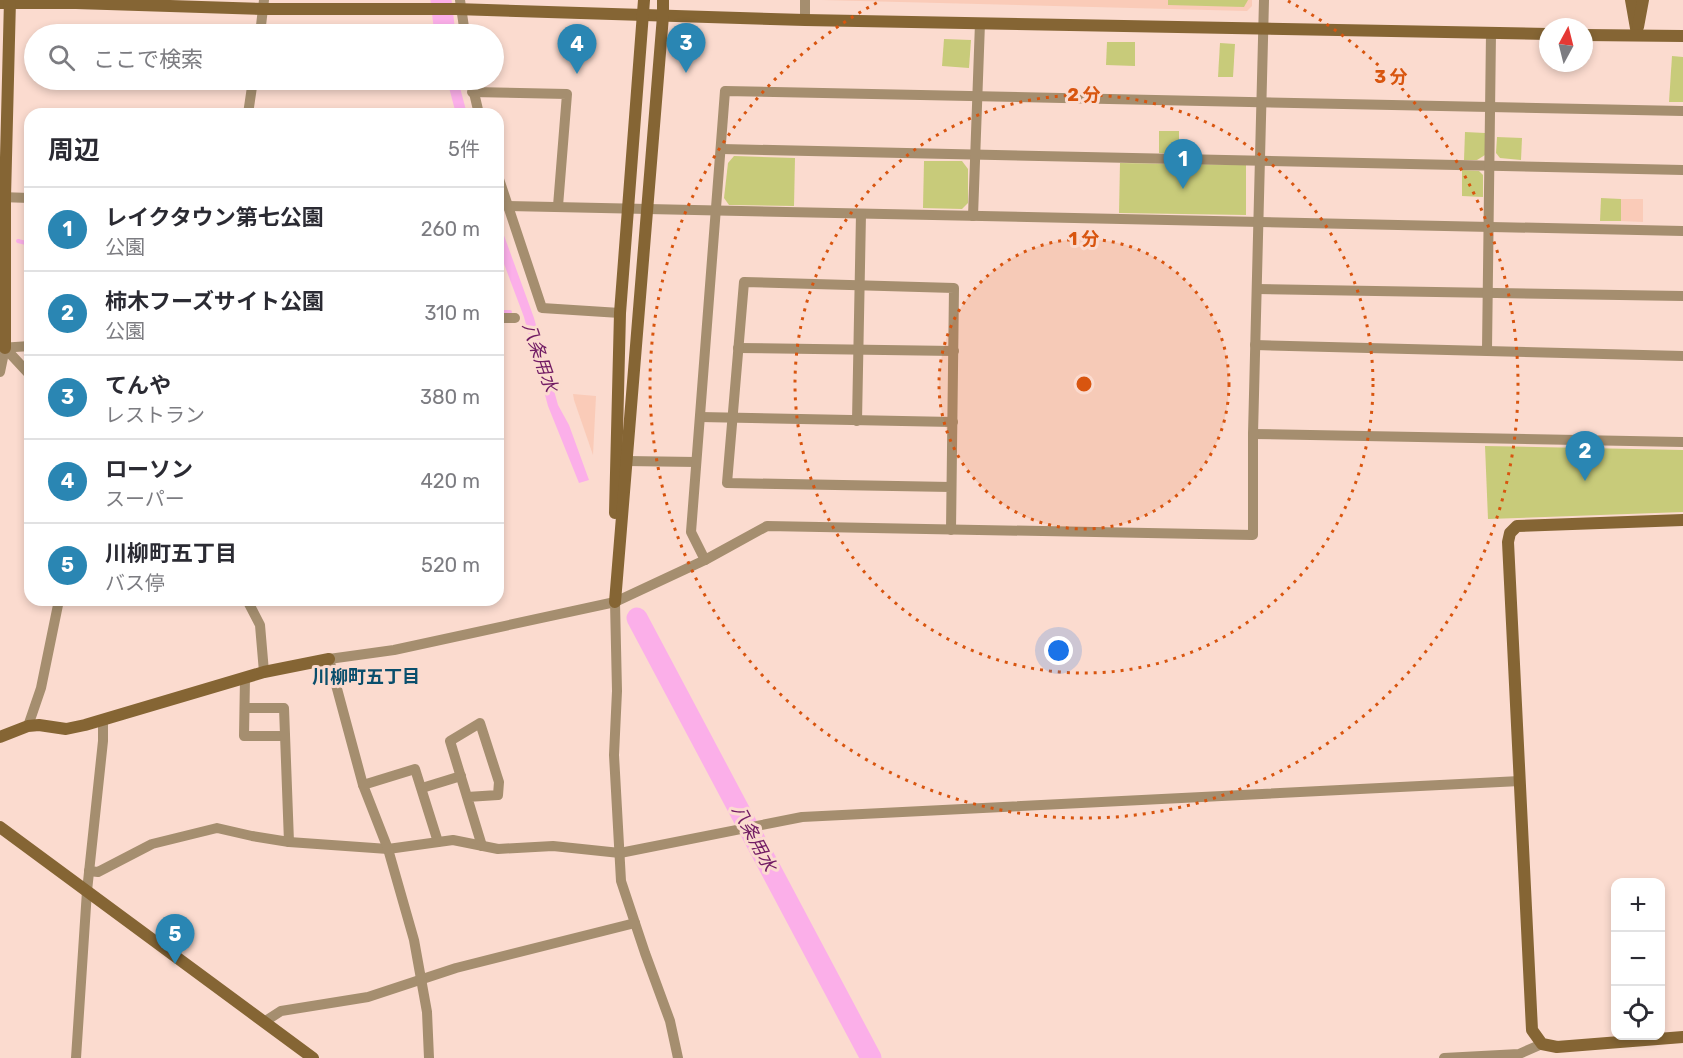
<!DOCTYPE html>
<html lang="ja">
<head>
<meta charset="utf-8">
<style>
  :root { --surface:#fff; --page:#f2f2f3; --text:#2b2b33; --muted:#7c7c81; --line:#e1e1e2; --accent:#2a86b3 }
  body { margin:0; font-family:Rubik,"Noto Sans JP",sans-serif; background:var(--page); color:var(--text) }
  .controls { position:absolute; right:18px; bottom:18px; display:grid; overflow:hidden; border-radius:12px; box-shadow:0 3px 9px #0003 }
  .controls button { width:54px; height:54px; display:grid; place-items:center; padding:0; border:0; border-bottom:2px solid var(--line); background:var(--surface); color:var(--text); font:30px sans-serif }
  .compass { position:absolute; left:1539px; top:18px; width:54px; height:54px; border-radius:50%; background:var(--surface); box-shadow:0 3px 9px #0003; rotate:7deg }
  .you { position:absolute; left:1059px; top:651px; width:21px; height:21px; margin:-15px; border:4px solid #fff; border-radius:50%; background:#1a73e8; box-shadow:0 0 0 9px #1a73e833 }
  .badge { display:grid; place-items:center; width:39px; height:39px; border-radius:50%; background:var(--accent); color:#fff; font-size:20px; font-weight:700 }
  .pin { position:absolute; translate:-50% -50px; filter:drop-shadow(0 2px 3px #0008) }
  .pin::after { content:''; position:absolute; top:32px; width:21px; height:18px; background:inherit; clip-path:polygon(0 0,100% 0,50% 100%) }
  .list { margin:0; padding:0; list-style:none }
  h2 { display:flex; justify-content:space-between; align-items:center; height:78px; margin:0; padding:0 24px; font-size:26px }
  h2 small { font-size:20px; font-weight:400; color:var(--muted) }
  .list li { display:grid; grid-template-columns:39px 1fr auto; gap:18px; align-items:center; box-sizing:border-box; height:84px; padding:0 24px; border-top:2px solid var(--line) }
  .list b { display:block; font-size:22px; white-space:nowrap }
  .list p { margin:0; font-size:20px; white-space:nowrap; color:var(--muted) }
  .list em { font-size:20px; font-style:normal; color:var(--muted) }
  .icon { flex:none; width:33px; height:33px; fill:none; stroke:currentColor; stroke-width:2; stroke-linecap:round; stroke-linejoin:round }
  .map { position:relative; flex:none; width:1683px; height:1058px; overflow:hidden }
  .search { position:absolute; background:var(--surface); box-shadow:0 3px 9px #0003; left:24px; top:24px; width:480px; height:66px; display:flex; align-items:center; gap:15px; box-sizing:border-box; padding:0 21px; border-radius:33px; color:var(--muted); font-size:22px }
  .panel { position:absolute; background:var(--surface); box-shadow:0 3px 9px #0003; left:24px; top:108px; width:480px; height:498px; border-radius:18px }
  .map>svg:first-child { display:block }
  .built { fill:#facbb8 }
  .green { fill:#c8cb7a }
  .water { fill:#fbafe9 }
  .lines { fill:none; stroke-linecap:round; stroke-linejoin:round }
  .stream { stroke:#fbafe9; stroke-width:4 }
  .river { stroke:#fbafe9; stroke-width:21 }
  .street { stroke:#a58e6f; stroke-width:10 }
  .secondary { stroke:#856534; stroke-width:12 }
  .ring { fill:none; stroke:#d8550f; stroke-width:3; stroke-dasharray:3 6 }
  .labels { text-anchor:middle; stroke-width:6; stroke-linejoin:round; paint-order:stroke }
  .water-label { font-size:18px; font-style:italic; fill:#721c64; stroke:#fbdbcf }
  .neighbourhood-label { font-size:18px; font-weight:bold; fill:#094e6c; stroke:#fbdbcf }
  .centre { fill:#d8550f; stroke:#fbdbcf; stroke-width:3 }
  .ring-label { font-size:18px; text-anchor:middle; font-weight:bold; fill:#d8550f; stroke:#fbdbcf; stroke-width:6; stroke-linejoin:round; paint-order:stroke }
</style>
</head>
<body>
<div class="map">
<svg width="1683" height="1058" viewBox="0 0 1683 1058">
  <rect width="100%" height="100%" fill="#fbdbcf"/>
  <g class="built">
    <polygon points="821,0 1252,0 1252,6 1247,11"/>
    <polygon points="1621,199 1643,199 1643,222 1621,221"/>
    <polygon points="573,394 596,396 593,455 574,400"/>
  </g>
  <g class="green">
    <polygon points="1168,0 1248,0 1244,7 1168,5"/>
    <polygon points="944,39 971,40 969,68 942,66"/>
    <polygon points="1107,42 1135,42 1135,66 1106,65"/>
    <polygon points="1220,43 1235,44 1233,77 1218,77"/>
    <polygon points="1672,56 1683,57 1683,102 1669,102"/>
    <polygon points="1159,131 1179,131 1179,154 1159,153"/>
    <polygon points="1465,132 1485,133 1485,155 1477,160 1464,160"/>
    <polygon points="1497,137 1522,138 1521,160 1500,158 1496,153"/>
    <polygon points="734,156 795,158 794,206 729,205 724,198 728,163"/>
    <polygon points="924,161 962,161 968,169 968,203 962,209 923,208"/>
    <polygon points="1120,163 1246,165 1246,215 1119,213"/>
    <polygon points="1462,170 1479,171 1483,175 1483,197 1462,196"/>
    <polygon points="1601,198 1621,199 1621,221 1600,221"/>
    <polygon points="1485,446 1683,450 1683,512 1488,519"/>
  </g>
  <g class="water">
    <polygon points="447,80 458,80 467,114 456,114"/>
    <polygon points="498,219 534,318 558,405 569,425 589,480 579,483 548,406 524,317 498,248"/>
  </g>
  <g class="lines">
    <g class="stream">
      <polyline points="18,241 30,244"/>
      <polyline points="498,312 510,312"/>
    </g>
    <g class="river">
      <polyline points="441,0 445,34"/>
      <polyline points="637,618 871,1058"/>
    </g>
    <g class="street">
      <polyline points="460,0 465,34"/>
      <polyline points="805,20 805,0"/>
      <polyline points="260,34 264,0"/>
      <polyline points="471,80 479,114"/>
      <polyline points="472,92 567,94 558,206"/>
      <polyline points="248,114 253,80"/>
      <polyline points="722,149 1683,170"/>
      <polyline points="498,176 542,308 620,313"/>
      <polyline points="0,197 30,198"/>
      <polyline points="507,206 1683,231"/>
      <polyline points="973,216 980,23"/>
      <polyline points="1257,289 1683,296"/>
      <polyline points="498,318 515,318"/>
      <polyline points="1255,345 1683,356"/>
      <polyline points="0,348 30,346"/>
      <polyline points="5,348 30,375"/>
      <polyline points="738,348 954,351"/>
      <polyline points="1487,350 1491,33"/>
      <polyline points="0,372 5,348"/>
      <polyline points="700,417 953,422"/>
      <polyline points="857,421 861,214"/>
      <polyline points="1253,434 1683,442"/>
      <polyline points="626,461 696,462"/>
      <polyline points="951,530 954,288 744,282 727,483 951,487"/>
      <polyline points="705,560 691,532 725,91 1683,111"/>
      <polyline points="247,600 260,625 264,672"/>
      <polyline points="615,602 617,691 614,755 621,881 645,953 670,1021 678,1058"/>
      <polyline points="245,678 244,736 285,736"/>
      <polyline points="245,708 284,708 289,842"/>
      <polyline points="28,726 41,688 59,600"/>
      <polyline points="363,785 415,769 438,842"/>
      <polyline points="422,788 461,776"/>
      <polyline points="467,797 498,795 499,782 480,723 450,741 482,846"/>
      <polyline points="89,871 98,872 152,844 217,828 252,836 289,842 388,849 453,840 498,849 553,846 620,853 802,817 1520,781"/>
      <polyline points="264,1022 281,1011 368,997 456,968 635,923"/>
      <polyline points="76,1058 87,891 103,741 103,721"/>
      <polyline points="429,1058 427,1012 414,940 388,849 363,785 329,659 394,650 615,602 705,560 767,526 1253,535 1253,434 1264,0"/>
      <polyline points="1444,1058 1519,1054 1542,1044"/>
    </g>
    <g class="secondary">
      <polyline points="1631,0 1637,34"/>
      <polyline points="0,3 76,3 264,9 456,9 805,20 1548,34"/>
      <polyline points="1638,27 1643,0"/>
      <polyline points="1584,35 1683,36"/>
      <polyline points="5,348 5,197 10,0"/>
      <polyline points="615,513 620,313 644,0"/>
      <polyline points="1683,520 1517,526 1510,533 1508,542 1532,1030 1542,1044 1557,1047 1683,1037"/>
      <polyline points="615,602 663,16 663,0"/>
      <polyline points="0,737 28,726 39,725 66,729 85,725 264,672 329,659"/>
      <polyline points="0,827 313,1058"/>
    </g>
  </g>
  <circle cx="1084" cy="384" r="145" fill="#d8550f" fill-opacity=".12"/>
  <g class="ring">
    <circle cx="1084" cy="384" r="145"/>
    <circle cx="1084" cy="384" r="289"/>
    <path d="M1288 1A434 434 0 1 1 880 1"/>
  </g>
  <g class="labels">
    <g class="water-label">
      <text transform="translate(540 357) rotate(71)" y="6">八条用水</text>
      <text transform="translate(754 838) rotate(62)" y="6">八条用水</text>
    </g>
    <g class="neighbourhood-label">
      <text x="366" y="683">川柳町五丁目</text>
    </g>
  </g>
  <circle cx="1084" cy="384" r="9" class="centre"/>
  <g class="ring-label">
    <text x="1391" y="83">3 分</text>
    <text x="1084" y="101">2 分</text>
    <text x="1084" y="245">1 分</text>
  </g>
</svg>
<div class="controls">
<button>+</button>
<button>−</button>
<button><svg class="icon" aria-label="locate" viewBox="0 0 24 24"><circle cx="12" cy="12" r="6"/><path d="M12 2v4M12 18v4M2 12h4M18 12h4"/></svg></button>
</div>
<svg class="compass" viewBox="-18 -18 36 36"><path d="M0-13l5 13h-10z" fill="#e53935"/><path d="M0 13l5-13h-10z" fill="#7c7c81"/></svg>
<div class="you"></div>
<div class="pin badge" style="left:1183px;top:189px">1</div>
<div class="pin badge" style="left:1585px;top:481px">2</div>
<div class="pin badge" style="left:686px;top:73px">3</div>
<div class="pin badge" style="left:577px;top:74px">4</div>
<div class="pin badge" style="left:175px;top:964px">5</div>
<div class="search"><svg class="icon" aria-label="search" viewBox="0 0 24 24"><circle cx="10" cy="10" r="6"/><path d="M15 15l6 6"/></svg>ここで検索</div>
<section class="panel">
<h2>周辺<small>5件</small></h2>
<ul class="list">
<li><span class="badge">1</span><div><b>レイクタウン第七公園</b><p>公園</p></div><em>260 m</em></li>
<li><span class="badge">2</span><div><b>柿木フーズサイト公園</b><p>公園</p></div><em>310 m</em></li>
<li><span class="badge">3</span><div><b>てんや</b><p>レストラン</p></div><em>380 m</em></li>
<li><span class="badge">4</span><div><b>ローソン</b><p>スーパー</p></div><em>420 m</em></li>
<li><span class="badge">5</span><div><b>川柳町五丁目</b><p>バス停</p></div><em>520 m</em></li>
</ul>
</section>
</div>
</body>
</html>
